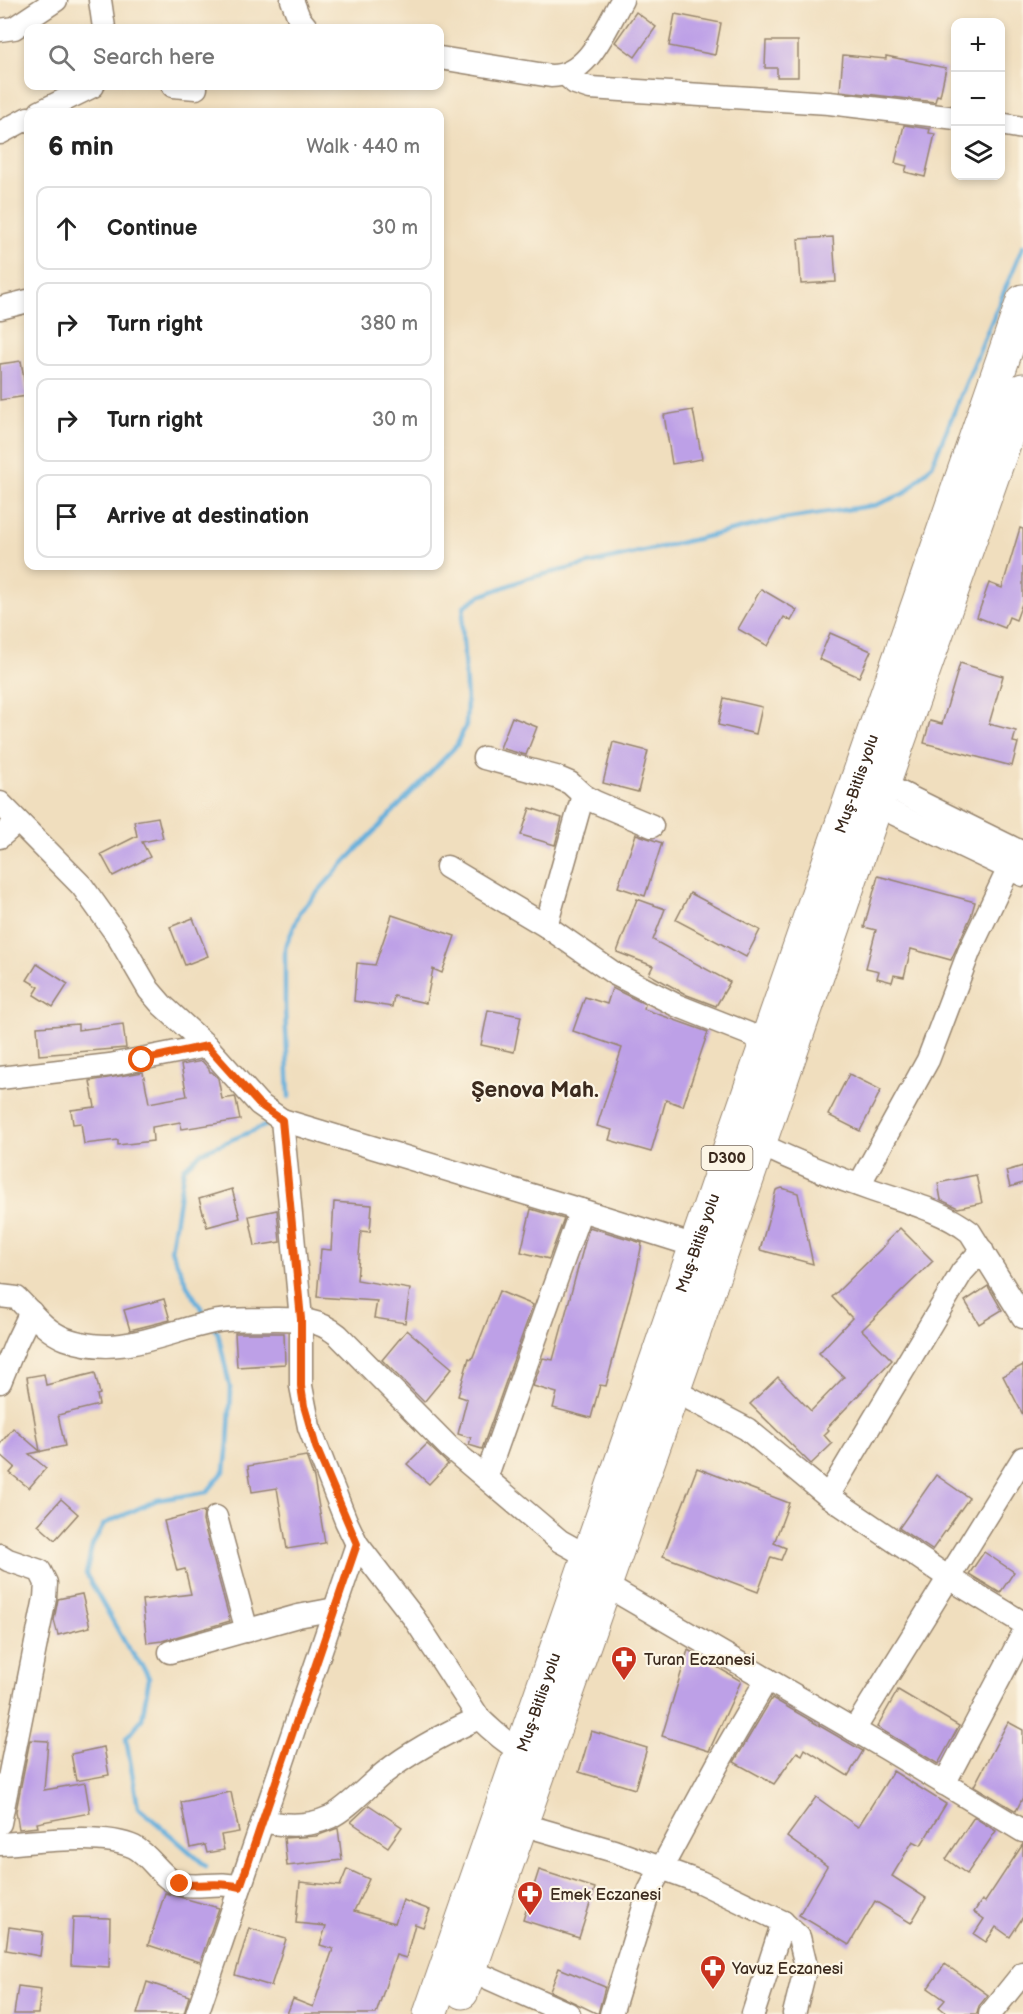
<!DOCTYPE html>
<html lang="en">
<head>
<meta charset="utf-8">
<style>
  :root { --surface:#fff; --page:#f6f6f6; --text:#222; --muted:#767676; --line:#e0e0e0 }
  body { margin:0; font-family:"Balsamiq Sans",sans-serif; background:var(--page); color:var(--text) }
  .controls { position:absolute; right:18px; top:18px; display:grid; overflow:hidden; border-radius:12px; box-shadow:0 3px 9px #0003 }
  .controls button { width:54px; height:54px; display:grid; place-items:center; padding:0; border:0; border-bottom:2px solid var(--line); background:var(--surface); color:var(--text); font:30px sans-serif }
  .stop { position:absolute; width:18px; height:18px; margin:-14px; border:4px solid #ea580c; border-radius:50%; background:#fff }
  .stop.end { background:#ea580c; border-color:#fff; box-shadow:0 2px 6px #0008 }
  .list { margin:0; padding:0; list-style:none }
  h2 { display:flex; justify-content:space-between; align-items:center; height:78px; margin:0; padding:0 24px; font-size:26px }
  h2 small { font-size:20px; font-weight:400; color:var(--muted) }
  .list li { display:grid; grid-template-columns:39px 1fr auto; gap:18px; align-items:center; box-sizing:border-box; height:84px; margin:0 12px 12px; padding:0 12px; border:2px solid var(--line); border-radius:12px }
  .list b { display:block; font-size:22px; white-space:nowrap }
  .list em { font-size:20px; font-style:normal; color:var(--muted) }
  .icon { flex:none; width:33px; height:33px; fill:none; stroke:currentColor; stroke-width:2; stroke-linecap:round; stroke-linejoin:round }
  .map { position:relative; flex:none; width:1023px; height:2014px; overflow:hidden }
  .search { position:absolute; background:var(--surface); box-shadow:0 3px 9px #0003; left:24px; top:24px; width:420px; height:66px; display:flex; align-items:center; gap:15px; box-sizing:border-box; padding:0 21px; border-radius:12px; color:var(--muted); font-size:22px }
  .panel { position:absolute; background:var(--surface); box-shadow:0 3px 9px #0003; left:24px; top:108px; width:420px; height:462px; border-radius:12px }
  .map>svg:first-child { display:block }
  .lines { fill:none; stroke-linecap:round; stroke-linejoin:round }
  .stream { stroke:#63afdc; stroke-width:4.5 }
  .building { fill:#bda0e7 }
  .minor-casing { stroke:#96846e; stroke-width:25 }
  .highway-casing { stroke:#96846e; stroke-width:35 }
  .minor { stroke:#fff; stroke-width:22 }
  .highway { stroke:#fff; stroke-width:33 }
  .route { stroke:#ea580c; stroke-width:8 }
  .labels { text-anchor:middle; stroke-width:4.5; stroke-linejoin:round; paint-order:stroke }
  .shield { fill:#fcf5e5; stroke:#75675a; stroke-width:1.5 }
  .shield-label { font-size:15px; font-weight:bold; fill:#3b2a1e }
  .street-label { font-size:16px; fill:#3b2a1e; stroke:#fcf5e5 }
  .poi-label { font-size:16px; fill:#3b2a1e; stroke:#fcf5e5; text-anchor:start }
  .district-label { font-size:22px; font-weight:bold; fill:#3b2a1e; stroke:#fcf5e5 }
</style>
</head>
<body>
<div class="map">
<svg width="1023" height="2014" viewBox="0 0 1023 2014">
  <rect width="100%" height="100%" fill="#fcf5e5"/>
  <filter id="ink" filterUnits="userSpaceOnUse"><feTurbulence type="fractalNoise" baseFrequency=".0167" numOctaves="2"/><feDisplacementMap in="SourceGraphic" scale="12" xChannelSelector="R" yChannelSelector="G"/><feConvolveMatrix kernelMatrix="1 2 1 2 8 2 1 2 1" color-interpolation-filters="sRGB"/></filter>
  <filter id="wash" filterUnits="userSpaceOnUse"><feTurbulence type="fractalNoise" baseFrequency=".008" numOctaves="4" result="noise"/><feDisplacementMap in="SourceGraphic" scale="24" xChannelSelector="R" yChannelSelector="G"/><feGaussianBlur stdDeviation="1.35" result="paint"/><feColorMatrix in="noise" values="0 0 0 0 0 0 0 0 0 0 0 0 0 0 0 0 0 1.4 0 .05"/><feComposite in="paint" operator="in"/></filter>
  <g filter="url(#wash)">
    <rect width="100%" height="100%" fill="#f0debe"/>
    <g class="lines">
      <g class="stream">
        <polyline points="289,1097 285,1009 285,948 300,912 340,867 457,745 466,725 467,701 462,628 464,606 480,596 528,578 778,520 876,505 905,493 932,465 1023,246"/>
        <polyline points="206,1316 189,1289 171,1250 184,1168 202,1152 272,1123"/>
        <polyline points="206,1866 138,1807 126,1738 142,1719 149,1678 145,1670 128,1648 86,1574 92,1546 104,1524 157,1500 207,1492 225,1470 228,1443 231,1392 218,1333 214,1328"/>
      </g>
    </g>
    <g id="blocks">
      <g class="building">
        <polygon points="636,12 656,27 635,57 615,42"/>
        <polygon points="675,14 721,23 715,55 669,46"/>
        <polygon points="766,41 798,41 798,77 777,77 777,68 765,68"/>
        <polygon points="843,55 886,59 886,56 946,68 940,96 937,95 935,102 840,91"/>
        <polygon points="904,125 930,129 929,133 935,134 925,177 905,172 907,166 895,163"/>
        <polygon points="833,237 836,282 801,284 798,239"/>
        <polygon points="21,361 27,396 0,400 0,364"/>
        <polygon points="693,410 702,459 672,464 664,415"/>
        <polygon points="1020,528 1023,529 1023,601 1016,620 1009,617 1005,628 977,617 989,583 1002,588"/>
        <polygon points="761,589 797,610 791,621 784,617 768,646 738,629"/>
        <polygon points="830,633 871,651 859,677 819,659"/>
        <polygon points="960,663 1003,676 989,724 1016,731 1013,742 1018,743 1012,766 924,743 930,721 942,724"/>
        <polygon points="724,698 762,707 756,734 718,725"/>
        <polygon points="512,717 537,727 526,755 500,748"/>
        <polygon points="613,742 648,751 638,792 603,783"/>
        <polygon points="530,808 562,818 555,845 521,835"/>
        <polygon points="158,817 163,838 142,842 150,857 113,876 101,854 137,836 134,821"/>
        <polygon points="636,834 662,843 645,896 618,887"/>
        <polygon points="878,876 975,902 971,916 951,960 911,949 904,977 894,975 892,982 877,978 879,971 866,968 876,930 864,927"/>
        <polygon points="690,893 760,930 746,957 676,920"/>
        <polygon points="637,899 665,909 653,940 730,982 716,1006 687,995 649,974 653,966 617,952"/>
        <polygon points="392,915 455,936 442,973 433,969 426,1003 394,996 392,1007 354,1001 357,963 375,965"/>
        <polygon points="193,918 208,956 185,965 170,927"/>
        <polygon points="37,964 68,984 53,1007 34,995 39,987 27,980"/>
        <polygon points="612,988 645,1004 644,1009 708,1032 683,1106 666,1100 651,1152 609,1140 612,1130 597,1126 622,1048 573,1031 585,997 607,1004"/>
        <polygon points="488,1010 521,1016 514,1052 481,1045"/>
        <polygon points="78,1024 78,1030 123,1024 126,1048 39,1055 37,1027"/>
        <polygon points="202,1061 209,1069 210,1072 212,1072 218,1078 222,1099 235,1097 236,1099 240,1120 182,1129 180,1122 152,1127 153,1141 118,1145 118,1140 84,1144 81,1123 73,1124 71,1110 95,1107 90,1081 143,1072 149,1103 187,1096 181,1065"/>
        <polygon points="849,1074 881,1090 860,1131 828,1115"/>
        <polygon points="1023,1166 1023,1183 1010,1187 1006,1171"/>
        <polygon points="976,1175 982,1203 958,1208 941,1200 938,1183"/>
        <polygon points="782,1188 798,1193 813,1264 760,1250 776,1190"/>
        <polygon points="232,1189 240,1218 207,1227 199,1199"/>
        <polygon points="334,1202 372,1205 370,1232 361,1231 357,1280 410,1289 405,1323 374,1318 377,1301 317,1297 321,1249 331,1250"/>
        <polygon points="531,1209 564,1219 549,1259 521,1252"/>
        <polygon points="277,1210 280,1242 255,1246 249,1216"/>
        <polygon points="589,1227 642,1243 637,1269 606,1386 600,1385 591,1418 553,1408 557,1393 533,1386 543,1358 553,1360"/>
        <polygon points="900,1228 933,1261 862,1330 892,1360 827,1428 829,1430 824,1435 832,1444 811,1464 750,1404 778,1377 811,1411 844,1377 819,1353 852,1318 832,1297 887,1243 886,1242"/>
        <polygon points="988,1286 1002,1310 979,1324 965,1301"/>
        <polygon points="499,1291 533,1305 482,1449 469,1445 471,1438 458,1434 467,1399 458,1396 469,1358 472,1359"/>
        <polygon points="164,1299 170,1320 130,1330 124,1310"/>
        <polygon points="407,1330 452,1368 424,1402 382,1360"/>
        <polygon points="235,1333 284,1333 285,1364 237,1367"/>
        <polygon points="1023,1365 1023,1415 1003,1376"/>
        <polygon points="95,1373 100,1394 97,1395 99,1405 58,1415 65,1446 29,1454 46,1468 29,1488 10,1473 15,1467 0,1454 0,1444 13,1428 40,1451 27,1377 44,1374 46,1385"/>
        <polygon points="427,1444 448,1464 429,1484 407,1464"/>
        <polygon points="306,1456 314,1478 325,1543 287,1549 277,1488 252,1492 248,1466"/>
        <polygon points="697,1468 789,1503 774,1543 786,1548 781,1560 771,1557 758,1592 663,1556"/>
        <polygon points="936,1475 969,1498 932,1550 899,1528"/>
        <polygon points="61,1499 78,1514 55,1540 38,1525"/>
        <polygon points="204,1511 203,1521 230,1621 162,1641 147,1643 142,1600 191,1594 185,1569 177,1571 164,1521"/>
        <polygon points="984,1552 1014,1572 1000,1593 969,1574"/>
        <polygon points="82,1594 90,1627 58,1635 54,1620 58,1599"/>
        <polygon points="688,1650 741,1681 709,1751 662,1736"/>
        <polygon points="898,1690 959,1726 938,1764 877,1727"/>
        <polygon points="772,1698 863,1751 848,1776 805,1749 802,1755 797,1752 774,1784 734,1762"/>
        <polygon points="1008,1722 1023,1730 1023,1797 1016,1811 974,1786"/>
        <polygon points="591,1731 647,1748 635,1789 579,1772"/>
        <polygon points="30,1740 48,1741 44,1790 85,1783 90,1813 37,1823 38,1827 19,1829 16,1811"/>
        <polygon points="104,1747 109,1775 76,1781 71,1754"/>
        <polygon points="893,1771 946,1804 921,1845 913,1841 892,1876 926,1898 911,1923 875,1901 849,1945 799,1915 827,1866 787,1837 816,1797 858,1827"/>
        <polygon points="231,1792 239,1832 221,1835 224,1850 207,1853 205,1845 190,1848 181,1802"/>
        <polygon points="369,1805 402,1827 388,1847 351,1822"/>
        <polygon points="974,1817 996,1831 967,1874 946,1859"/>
        <polygon points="338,1828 342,1860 287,1866 284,1838 316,1836"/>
        <polygon points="1023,1844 1023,1917 1010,1937 996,1927 986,1942 974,1934 984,1919 974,1912 982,1900 985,1902"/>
        <polygon points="347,1869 369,1879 354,1911 395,1923 403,1900 430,1910 423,1927 415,1924 406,1958 396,1955 376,2014 287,2014 293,1999 313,2007 333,1949 320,1945 326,1926 296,1923 300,1882 340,1886"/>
        <polygon points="539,1870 595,1888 579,1938 523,1920"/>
        <polygon points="165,1893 219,1908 200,1962 148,1945"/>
        <polygon points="73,1917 110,1918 109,1967 71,1965"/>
        <polygon points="9,1927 43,1932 40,1956 6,1950"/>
        <polygon points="249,1928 286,1939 271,1986 235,1975"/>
        <polygon points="945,1964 988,1995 979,2006 977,2014 948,2014 939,2007 945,2000 928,1988"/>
        <polygon points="559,1968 605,1987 598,2014 550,1991"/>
        <polygon points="147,1982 189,1996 184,2014 137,2014"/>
        <polygon points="18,1986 41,1989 38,2014 14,2014"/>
      </g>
    </g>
  </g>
  <g filter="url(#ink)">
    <use href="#blocks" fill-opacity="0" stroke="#96846e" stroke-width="1.5"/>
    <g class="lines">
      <defs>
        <g id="minor">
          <polyline points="100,0 104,28"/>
          <polyline points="292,0 299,18 307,28"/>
          <polyline points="0,30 14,28 56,0"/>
          <path d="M440,58l111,18c38,0 54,-47 71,-76"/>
          <polyline points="565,74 575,83 590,88 829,103 956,118"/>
          <polyline points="173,86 196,88"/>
          <polyline points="40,112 93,86"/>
          <polyline points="1000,124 1023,128"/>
          <polyline points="0,133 28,118"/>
          <polyline points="0,308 28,301"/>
          <polyline points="484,758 556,777 570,783 583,795 595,802 652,826"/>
          <polyline points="883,784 1023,853"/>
          <path d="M0,803l82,83 35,49 32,55 13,15 45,41 52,58 23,16 19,199v67l8,41 37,94 11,23 57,74 65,100c16,16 34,30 54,41"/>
          <polyline points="876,805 1023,875"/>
          <polyline points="0,837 17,822"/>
          <polyline points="447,867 546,926 615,974 676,1005 767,1041"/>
          <polyline points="546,926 583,795"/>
          <polyline points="0,1078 110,1065 207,1046"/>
          <polyline points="282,1120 581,1210 708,1250"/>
          <path d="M759,1144c36,17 72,32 110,45 34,12 73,21 101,43l53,85"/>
          <polyline points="859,1185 928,1060 969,952 1009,868"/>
          <path d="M0,1296l17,2c15,15 28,33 49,41 53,19 96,-6 147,-17 19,-4 40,-2 60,-3 25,0 44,-1 65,16l111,112 111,94 29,16"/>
          <polyline points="0,1382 16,1343 31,1312"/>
          <polyline points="673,1390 747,1429 828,1496 949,1578 1023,1623"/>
          <polyline points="486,1478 581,1210"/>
          <polyline points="828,1496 962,1272 982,1250"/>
          <polyline points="216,1517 247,1631"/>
          <polyline points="0,1555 8,1560 40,1571 46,1583 45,1598 0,1823"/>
          <polyline points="605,1585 887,1749 1023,1831"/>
          <polyline points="170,1652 298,1616 335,1609"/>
          <polyline points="854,1730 1023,1458"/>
          <polyline points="944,1784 1023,1634"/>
          <path d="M263,1821c22,5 46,6 67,-4 17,-8 39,-32 54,-44 29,-23 62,-40 95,-55"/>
          <polyline points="521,1824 614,1851 700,1882 783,1922 799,1937 806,1966 794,2014"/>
          <path d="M0,1844c35,-2 103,-12 134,3 16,8 27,30 42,36 21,7 42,-3 64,4"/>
          <polyline points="470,1970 569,2014"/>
          <polyline points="197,2014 357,1544"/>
          <polyline points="611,2014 649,1891 721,1758 767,1679"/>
          <polyline points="753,2014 783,1922"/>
          <polyline points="990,2014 1023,1973"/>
        </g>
        <g id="highway">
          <polyline points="462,1992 721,1255 876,805 1023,390"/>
          <path id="s1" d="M430,2014l593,-1713"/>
        </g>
      </defs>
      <use href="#minor" class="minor-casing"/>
      <use href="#highway" class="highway-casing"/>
      <use href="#minor" class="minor"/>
      <use href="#highway" class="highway"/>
    </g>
  </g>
  <g class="lines" filter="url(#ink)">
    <path class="route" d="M142,1060l65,-14 52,58 23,16 19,199v67l3,20 12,41 41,97 -117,343c-20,-6 -40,0 -60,-3"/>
  </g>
  <defs>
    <symbol id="pharmacy-pin" viewBox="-11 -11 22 30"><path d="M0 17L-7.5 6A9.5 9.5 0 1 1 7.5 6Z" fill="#c8321e" stroke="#fcf5e5"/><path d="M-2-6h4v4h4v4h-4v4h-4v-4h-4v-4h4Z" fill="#fff"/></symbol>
  </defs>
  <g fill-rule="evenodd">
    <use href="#pharmacy-pin" x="609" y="1644" width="30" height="40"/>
    <use href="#pharmacy-pin" x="515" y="1879" width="30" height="40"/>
    <use href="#pharmacy-pin" x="698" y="1953" width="30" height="40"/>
  </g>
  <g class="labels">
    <rect class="shield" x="701.5" y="1146" width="51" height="24" rx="4.5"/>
    <g class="shield-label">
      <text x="727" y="1163">D300</text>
    </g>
    <g class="street-label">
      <text dy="6" stroke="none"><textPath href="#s1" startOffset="1302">Muş-Bitlis yolu</textPath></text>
      <text dy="6" stroke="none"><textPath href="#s1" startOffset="816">Muş-Bitlis yolu</textPath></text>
      <text dy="6" stroke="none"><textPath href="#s1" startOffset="330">Muş-Bitlis yolu</textPath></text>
    </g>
    <g class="poi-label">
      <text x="644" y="1665">Turan Eczanesi</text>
      <text x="550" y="1900">Emek Eczanesi</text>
      <text x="732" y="1974">Yavuz Eczanesi</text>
    </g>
    <g class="district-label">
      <text x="535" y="1097">Şenova Mah.</text>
    </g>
  </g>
</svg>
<div class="controls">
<button>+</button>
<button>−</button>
<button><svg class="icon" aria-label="layers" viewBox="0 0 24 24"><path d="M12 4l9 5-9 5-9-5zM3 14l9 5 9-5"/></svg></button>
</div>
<div class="stop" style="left:142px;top:1060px"></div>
<div class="stop end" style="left:180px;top:1884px"></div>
<div class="search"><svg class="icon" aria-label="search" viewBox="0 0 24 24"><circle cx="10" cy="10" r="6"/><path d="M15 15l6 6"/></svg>Search here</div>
<section class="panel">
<h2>6 min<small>Walk · 440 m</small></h2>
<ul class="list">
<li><svg class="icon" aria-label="ahead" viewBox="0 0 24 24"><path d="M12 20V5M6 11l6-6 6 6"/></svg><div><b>Continue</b></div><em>30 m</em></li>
<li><svg class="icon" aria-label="right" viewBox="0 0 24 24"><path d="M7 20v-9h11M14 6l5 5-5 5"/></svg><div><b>Turn right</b></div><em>380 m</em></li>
<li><svg class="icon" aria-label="right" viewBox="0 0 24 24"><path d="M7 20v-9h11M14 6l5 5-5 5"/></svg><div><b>Turn right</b></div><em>30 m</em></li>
<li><svg class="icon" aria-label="arrive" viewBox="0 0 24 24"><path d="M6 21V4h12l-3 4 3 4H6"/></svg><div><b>Arrive at destination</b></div></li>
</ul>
</section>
</div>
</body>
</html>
